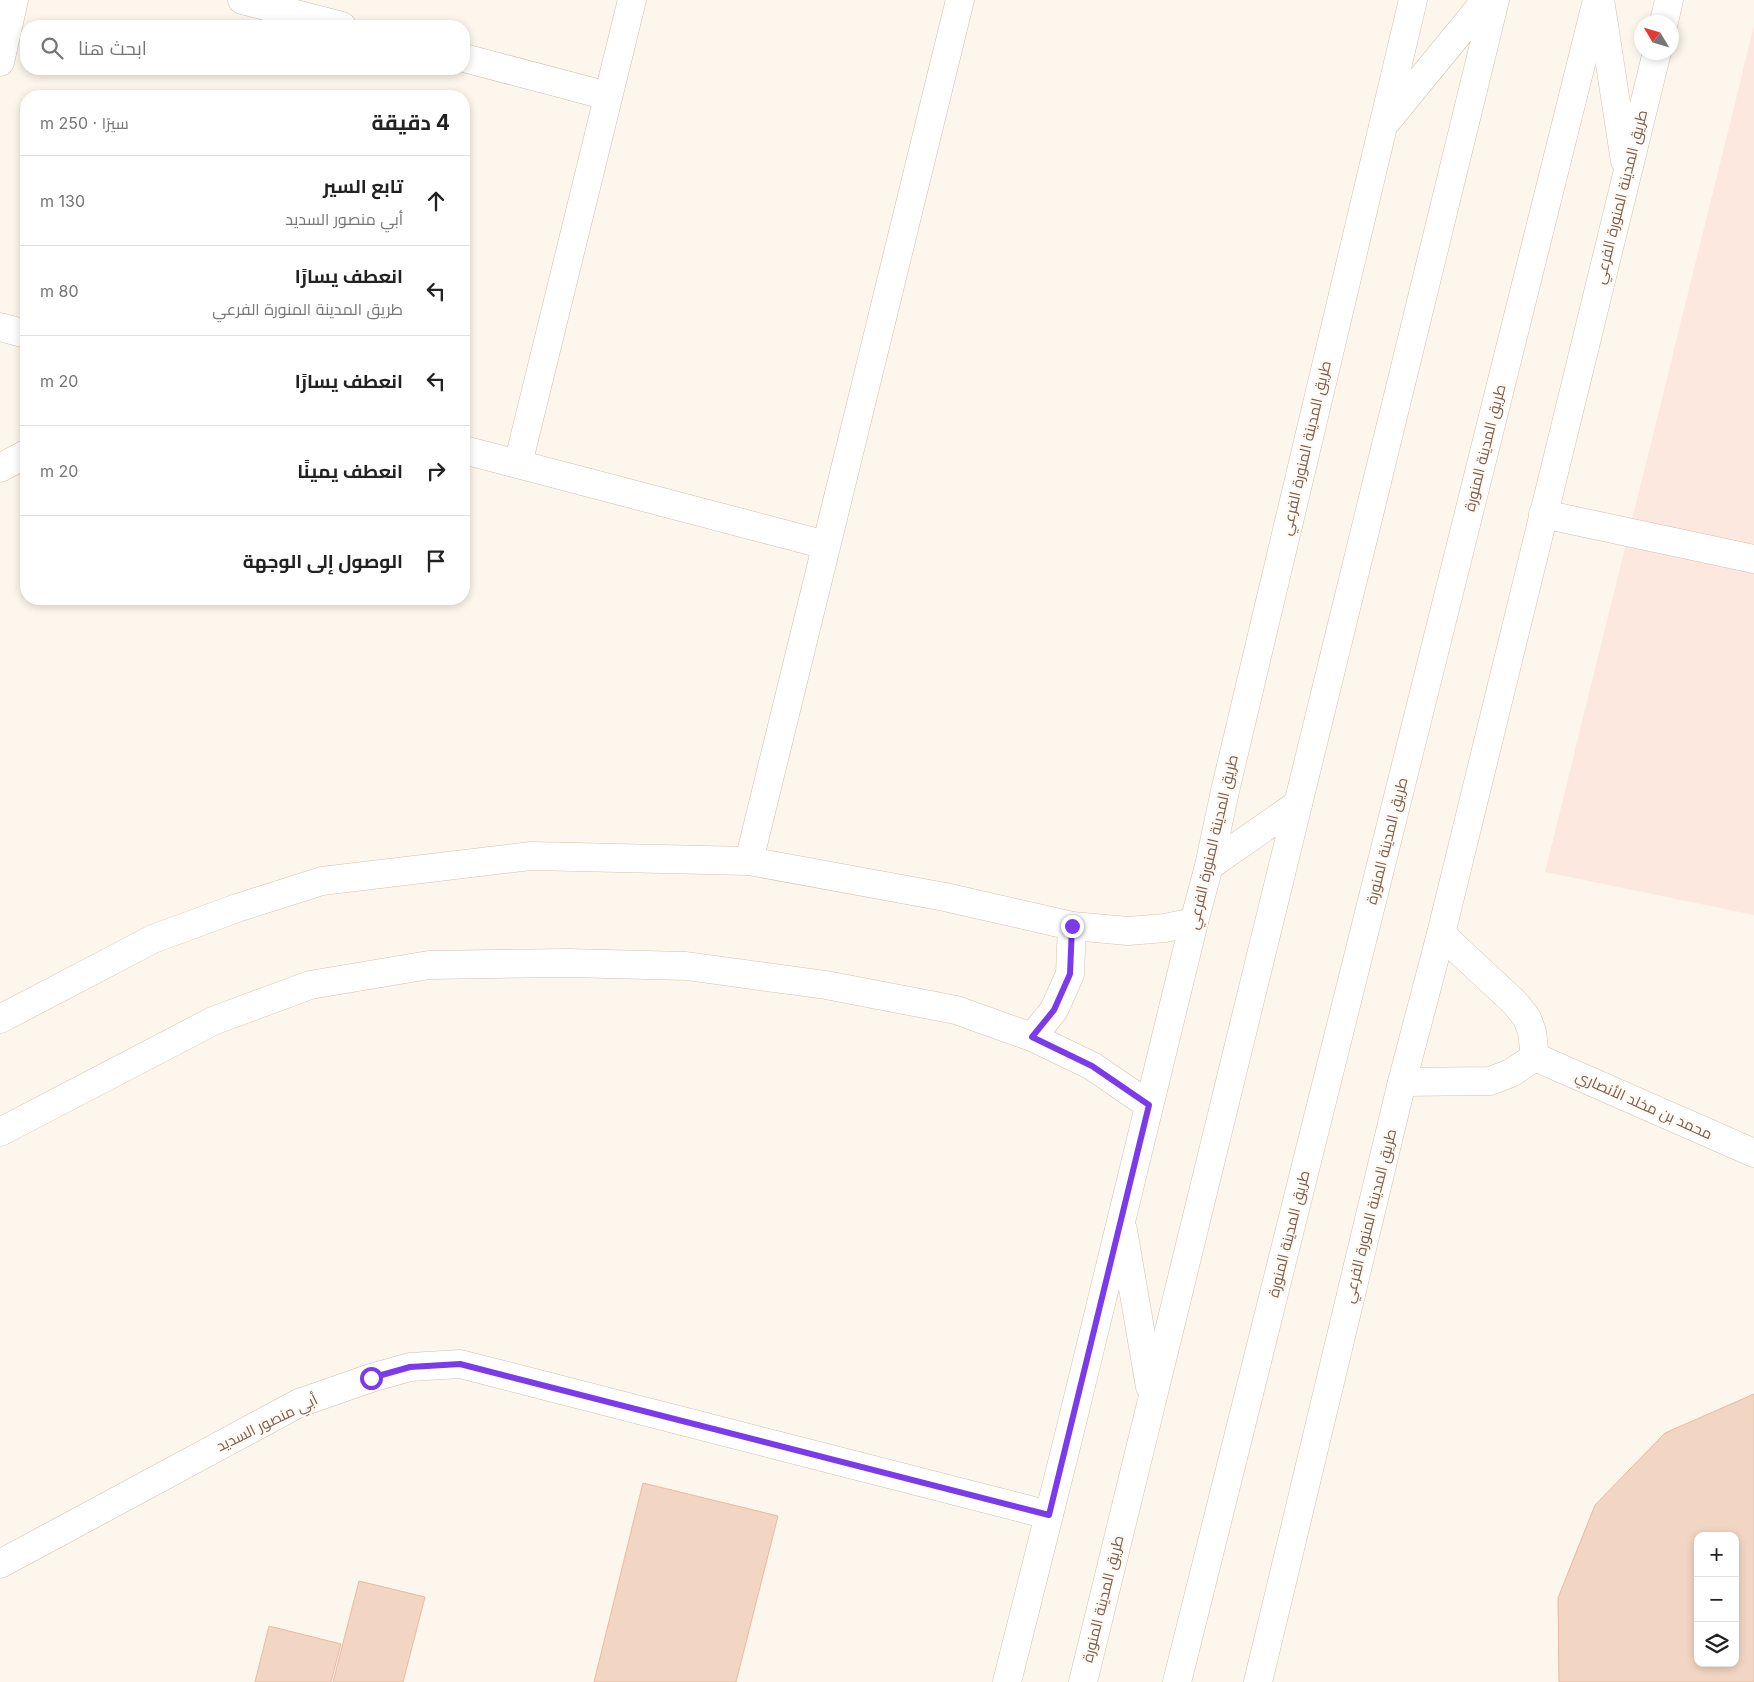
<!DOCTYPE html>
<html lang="ar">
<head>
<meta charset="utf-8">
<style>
  :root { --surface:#fff; --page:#f2f2f2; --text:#222; --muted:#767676; --line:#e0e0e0 }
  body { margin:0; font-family:Inter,Cairo,sans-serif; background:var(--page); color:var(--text); direction:rtl }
  .controls { position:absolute; right:15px; bottom:15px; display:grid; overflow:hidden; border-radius:10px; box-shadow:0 2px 8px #0003 }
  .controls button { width:45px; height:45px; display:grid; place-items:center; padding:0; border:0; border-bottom:1px solid var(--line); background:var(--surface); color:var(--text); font:25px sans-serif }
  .compass { position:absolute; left:1634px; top:15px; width:45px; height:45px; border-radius:50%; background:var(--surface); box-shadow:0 2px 8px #0003; rotate:308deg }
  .stop { position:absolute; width:15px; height:15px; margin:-11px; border:4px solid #7c3aed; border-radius:50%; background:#fff }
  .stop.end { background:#7c3aed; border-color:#fff; box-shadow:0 1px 5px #0008 }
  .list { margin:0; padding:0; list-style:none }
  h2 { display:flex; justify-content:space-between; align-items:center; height:65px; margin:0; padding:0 20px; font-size:21px }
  h2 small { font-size:16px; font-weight:400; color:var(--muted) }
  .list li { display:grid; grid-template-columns:32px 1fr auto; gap:15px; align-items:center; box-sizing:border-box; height:90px; padding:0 20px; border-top:1px solid var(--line) }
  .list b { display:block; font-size:19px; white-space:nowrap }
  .list p { margin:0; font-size:16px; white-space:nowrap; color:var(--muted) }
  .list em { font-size:16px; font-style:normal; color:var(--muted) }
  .icon { flex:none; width:28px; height:28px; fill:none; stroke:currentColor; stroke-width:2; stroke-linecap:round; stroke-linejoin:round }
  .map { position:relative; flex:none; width:1754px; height:1682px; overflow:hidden; direction:ltr }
  .search { position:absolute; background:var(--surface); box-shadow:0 2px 8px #0003; left:20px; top:20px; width:450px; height:55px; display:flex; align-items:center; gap:12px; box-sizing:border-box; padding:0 18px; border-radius:20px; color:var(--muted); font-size:19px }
  .panel { position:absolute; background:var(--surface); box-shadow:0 2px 8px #0003; left:20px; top:90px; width:450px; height:515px; border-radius:20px; direction:rtl }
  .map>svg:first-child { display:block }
  .commercial { fill:#fde8e0 }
  .building { fill:#f3d5c3; stroke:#e6bba3; fill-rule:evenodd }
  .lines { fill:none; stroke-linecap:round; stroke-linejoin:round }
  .street-casing { stroke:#d1beb0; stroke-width:29 }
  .secondary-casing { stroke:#d6c0b0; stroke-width:29 }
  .street { stroke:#fff; stroke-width:28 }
  .secondary { stroke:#fff; stroke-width:28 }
  .route { stroke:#7c3aed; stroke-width:6 }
  .labels { text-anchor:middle; stroke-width:4.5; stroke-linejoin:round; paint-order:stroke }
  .street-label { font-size:15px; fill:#7a5c4d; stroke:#fffaf3 }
</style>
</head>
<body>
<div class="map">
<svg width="1754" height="1682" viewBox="0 0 1754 1682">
  <rect width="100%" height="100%" fill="#fdf6ec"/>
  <polygon class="commercial" points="1754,26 1754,915 1545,872"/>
  <g class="building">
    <path d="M1754,1394v288h-195l-1,-84 37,-93 70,-72zM1698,1536h37v127h-37z"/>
    <polygon points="643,1483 778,1516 736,1682 594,1682"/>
    <polygon points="359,1581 425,1597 403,1682 333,1682"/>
    <polygon points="269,1626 341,1644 331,1682 255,1682"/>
  </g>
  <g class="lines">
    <defs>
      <g id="street">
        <polyline points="242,0 342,26"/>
        <polyline points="464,58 608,96"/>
        <polyline points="0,62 14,0"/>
        <polyline points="0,327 26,334"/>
        <polyline points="464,450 826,545"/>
        <polyline points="518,464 632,0"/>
        <polyline points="0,468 26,454"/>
        <polyline points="1543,514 1754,559"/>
        <polyline points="749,861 960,0"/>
        <polyline points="0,1564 299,1403 371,1378 410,1367 460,1364 1049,1515"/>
      </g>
      <g id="secondary">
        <polyline points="1601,6 1625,161"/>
        <polyline points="1664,22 1669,0"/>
        <polyline points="1387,121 1486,0"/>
        <polyline points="1209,866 1298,804"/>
        <polyline points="1441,934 1515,1003 1527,1018 1532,1032 1535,1057"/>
        <polyline points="0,1019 153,939 237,908 322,881 531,856 749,861 945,897 1072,926 1128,931 1165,928 1194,922"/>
        <polyline points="1032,1037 1054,1010 1070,974 1072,926"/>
        <polyline points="1535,1057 1754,1153"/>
        <polyline points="1402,1082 1490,1081 1511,1073 1535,1057"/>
        <polyline points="0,1132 213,1021 310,985 429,965 568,963 686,966 826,985 956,1010 1032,1037 1092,1066 1149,1105"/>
        <polyline points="1123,1230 1150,1387"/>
        <polyline points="1007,1682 1067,1443 1194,922 1209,866 1225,791 1413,0"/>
        <polyline points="1083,1682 1495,0"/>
        <polyline points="1177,1682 1597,0"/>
        <polyline points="1258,1682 1402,1082 1441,934 1657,52"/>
      </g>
    </defs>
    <use href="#street" class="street-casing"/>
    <use href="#secondary" class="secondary-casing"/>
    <use href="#street" class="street"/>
    <use href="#secondary" class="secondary"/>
  </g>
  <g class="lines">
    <polyline class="route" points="371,1378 410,1367 460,1364 1049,1515 1149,1105 1092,1066 1032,1037 1054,1010 1070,974 1072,926"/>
  </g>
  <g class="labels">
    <g class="street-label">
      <text transform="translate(1621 197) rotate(-76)" y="5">طريق المدينة المنورة الفرعي</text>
      <text transform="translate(1306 448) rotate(-77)" y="5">طريق المدينة المنورة الفرعي</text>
      <text transform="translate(1485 448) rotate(-76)" y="5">طريق المدينة المنورة</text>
      <text transform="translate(1387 841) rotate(-76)" y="5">طريق المدينة المنورة</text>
      <text transform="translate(1213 842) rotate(-77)" y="5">طريق المدينة المنورة الفرعي</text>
      <text transform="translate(1644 1105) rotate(24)" y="5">محمد بن مخلد الأنصاري</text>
      <text transform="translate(1370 1216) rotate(-76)" y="5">طريق المدينة المنورة الفرعي</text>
      <text transform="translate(1289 1234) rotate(-76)" y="5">طريق المدينة المنورة</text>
      <text transform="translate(267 1423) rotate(-26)" y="5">أبي منصور السديد</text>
      <text transform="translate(1103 1599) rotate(-76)" y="5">طريق المدينة المنورة</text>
    </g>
  </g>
</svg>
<div class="controls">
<button>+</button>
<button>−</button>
<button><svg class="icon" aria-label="layers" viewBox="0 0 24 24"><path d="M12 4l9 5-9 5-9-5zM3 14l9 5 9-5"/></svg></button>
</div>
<svg class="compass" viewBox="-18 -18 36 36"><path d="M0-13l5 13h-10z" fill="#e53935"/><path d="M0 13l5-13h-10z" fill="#767676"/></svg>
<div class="stop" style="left:371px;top:1378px"></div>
<div class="stop end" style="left:1072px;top:926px"></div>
<div class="search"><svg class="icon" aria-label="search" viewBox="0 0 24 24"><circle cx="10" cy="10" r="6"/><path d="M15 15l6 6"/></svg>ابحث هنا</div>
<section class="panel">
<h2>4 دقيقة<small>سيرًا · 250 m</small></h2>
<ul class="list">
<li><svg class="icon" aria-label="ahead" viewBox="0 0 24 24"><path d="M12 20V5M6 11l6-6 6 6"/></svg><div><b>تابع السير</b><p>أبي منصور السديد</p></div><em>130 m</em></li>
<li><svg class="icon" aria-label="left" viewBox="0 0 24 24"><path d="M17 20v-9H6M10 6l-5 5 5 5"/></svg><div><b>انعطف يسارًا</b><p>طريق المدينة المنورة الفرعي</p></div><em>80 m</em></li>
<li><svg class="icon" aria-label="left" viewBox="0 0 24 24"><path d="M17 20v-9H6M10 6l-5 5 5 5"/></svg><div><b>انعطف يسارًا</b></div><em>20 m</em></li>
<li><svg class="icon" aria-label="right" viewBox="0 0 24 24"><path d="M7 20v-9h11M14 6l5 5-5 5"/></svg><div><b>انعطف يمينًا</b></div><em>20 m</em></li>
<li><svg class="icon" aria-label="arrive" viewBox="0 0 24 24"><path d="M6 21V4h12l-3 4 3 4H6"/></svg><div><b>الوصول إلى الوجهة</b></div></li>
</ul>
</section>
</div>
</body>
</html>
